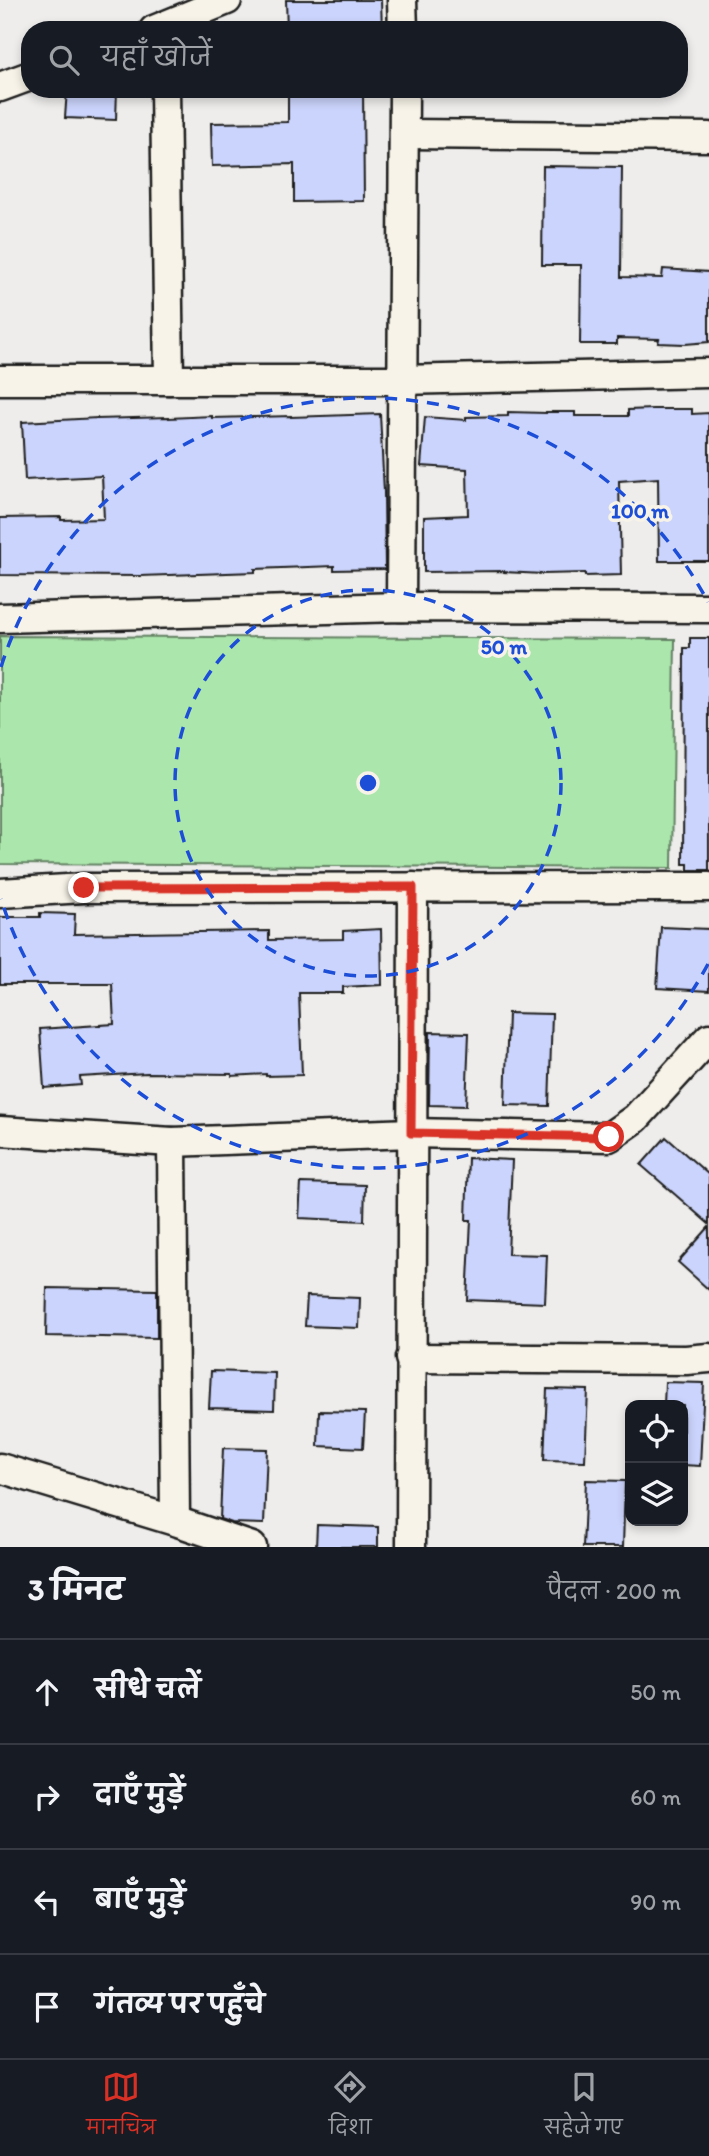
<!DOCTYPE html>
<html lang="hi">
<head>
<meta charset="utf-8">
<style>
  :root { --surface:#171b24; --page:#242831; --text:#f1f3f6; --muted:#9ea1a6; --line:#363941; --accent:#d93025 }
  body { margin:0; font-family:Itim,"Playpen Sans Deva",sans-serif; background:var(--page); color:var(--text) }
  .controls { position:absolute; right:21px; bottom:21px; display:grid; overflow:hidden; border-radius:14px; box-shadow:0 4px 10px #0003 }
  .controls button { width:63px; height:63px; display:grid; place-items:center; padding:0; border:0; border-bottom:2px solid var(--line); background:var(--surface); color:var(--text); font:35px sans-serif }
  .stop { position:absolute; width:21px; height:21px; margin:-16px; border:5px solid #d93025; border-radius:50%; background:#fff }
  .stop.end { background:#d93025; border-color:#fff; box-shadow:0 2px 7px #0008 }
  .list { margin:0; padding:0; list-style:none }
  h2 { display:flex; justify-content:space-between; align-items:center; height:91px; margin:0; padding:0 28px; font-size:30px }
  h2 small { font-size:23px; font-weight:400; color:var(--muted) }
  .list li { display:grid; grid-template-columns:46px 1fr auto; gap:21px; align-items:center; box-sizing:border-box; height:105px; padding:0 28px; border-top:2px solid var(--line) }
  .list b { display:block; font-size:26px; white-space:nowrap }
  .list em { font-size:23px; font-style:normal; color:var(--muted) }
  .icon { flex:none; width:38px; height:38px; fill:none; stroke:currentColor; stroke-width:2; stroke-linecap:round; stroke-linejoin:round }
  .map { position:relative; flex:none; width:709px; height:1547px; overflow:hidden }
  .search { position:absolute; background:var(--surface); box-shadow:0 4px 10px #0003; left:21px; right:21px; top:21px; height:77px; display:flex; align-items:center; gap:18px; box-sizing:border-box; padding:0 24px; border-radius:28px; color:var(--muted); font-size:26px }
  .sheet { height:511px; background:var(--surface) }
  nav { display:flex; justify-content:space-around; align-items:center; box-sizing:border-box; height:98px; border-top:2px solid var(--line); background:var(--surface); font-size:19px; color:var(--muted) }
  nav a { display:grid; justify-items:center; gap:4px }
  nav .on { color:var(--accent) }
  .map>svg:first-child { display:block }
  .green { fill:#abe6ac; stroke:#648164; stroke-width:2 }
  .building { fill:#cbd4fc; stroke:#1c1c1c; stroke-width:2 }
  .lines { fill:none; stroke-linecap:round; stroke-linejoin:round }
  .minor-casing { stroke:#1c1c1c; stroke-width:33 }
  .minor { stroke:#f7f3e8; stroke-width:28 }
  .route { stroke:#d93025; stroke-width:9 }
  .ring { fill:none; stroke:#1d4ed8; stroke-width:3.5; stroke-dasharray:12 9 }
  .centre { fill:#1d4ed8; stroke:#f7f3e8; stroke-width:3.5 }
  .ring-label { font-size:21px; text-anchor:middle; font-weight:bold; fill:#1d4ed8; stroke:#f7f3e8; stroke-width:7; stroke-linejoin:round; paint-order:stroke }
</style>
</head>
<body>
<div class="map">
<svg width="709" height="1547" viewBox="0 0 709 1547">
  <rect width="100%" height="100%" fill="#eeedec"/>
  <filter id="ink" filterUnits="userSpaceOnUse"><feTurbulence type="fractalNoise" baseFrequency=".0143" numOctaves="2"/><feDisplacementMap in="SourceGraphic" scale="14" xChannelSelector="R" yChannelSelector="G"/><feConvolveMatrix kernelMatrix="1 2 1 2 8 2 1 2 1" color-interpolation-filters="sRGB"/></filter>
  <g filter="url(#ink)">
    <polygon class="green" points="0,636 675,639 672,868 0,864"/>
    <g class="building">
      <polygon points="286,0 381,0 382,30 287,30"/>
      <polygon points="67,89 117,89 116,120 65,118"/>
      <polygon points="288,89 363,89 364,201 294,202 294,164 212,166 211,123 288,122"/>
      <polygon points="543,166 622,167 621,277 662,278 663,269 709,272 709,342 685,344 658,343 659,339 617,338 617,344 580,344 581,265 542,265"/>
      <polygon points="653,409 692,409 692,414 709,413 709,561 659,561 658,478 619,481 621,575 585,576 585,573 543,574 504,572 504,571 424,572 424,517 468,515 467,469 421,466 425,417 466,420 466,417 508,416 508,412 546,413 546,412 575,412 575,416 628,416 628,410"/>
      <polygon points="380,414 384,492 385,569 334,570 334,566 255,569 255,572 140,576 0,575 0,518 61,517 61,520 104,519 102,476 25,480 22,422 97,418 97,419 169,417 169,418 212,416 212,418 291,416 291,417"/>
      <polygon points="690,638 709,638 709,870 688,870 688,864 683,864 684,648 690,648"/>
      <polygon points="40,913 75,914 74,934 269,931 269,940 343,939 343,931 381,929 382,985 343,987 343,993 299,993 302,1075 266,1076 266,1074 232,1076 232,1074 147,1073 80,1077 81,1085 44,1088 40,1029 114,1024 112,984 0,984 0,917 40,917"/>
      <polygon points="661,927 709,929 709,991 657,988"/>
      <polygon points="508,1013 552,1014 549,1106 505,1105"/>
      <polygon points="430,1032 469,1033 466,1106 429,1105"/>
      <polygon points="666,1137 709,1175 709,1224 641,1165"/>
      <polygon points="468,1158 512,1160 508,1254 547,1255 545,1303 467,1300 471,1220 466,1220"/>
      <polygon points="301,1183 365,1185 364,1221 299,1218"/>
      <polygon points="709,1227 709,1290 678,1262"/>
      <polygon points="47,1288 157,1290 157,1338 46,1336"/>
      <polygon points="307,1296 360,1298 359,1328 305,1326"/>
      <polygon points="211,1371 275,1373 274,1410 209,1408"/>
      <polygon points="665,1382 704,1383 700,1466 683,1465 683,1405 664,1405"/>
      <polygon points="547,1389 588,1390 585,1461 544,1460"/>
      <polygon points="319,1411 365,1412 363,1448 318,1446"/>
      <polygon points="223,1448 267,1449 264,1524 232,1523 220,1519"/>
      <polygon points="586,1480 625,1481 623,1547 583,1547"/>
      <polygon points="317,1525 378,1527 378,1547 316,1547"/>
    </g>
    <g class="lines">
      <defs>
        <g id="minor">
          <polyline points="402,0 403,30"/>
          <polyline points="154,30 227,0"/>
          <polyline points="0,87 30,76"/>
          <polyline points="165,89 169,380"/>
          <polyline points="405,134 709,137"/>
          <polyline points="0,380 401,380 709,373"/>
          <polyline points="401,607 404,89"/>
          <polyline points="0,618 401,607 709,608"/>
          <polyline points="0,893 84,888 709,887"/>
          <polyline points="0,1131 172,1142 411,1133 609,1137 636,1118 709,1038"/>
          <polyline points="172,1142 175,1521"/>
          <polyline points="410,1358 686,1360 709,1358"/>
          <polyline points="0,1468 175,1521 252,1547"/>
          <polyline points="411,1547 413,887"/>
        </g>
      </defs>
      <use href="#minor" class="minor-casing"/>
      <use href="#minor" class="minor"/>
    </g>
  </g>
  <g class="lines" filter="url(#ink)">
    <polyline class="route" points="84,888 413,887 411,1133 609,1137"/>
  </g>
  <g class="ring">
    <circle cx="368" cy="783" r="193"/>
    <path d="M708 964A385 385 0 0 1 1 899M1 667A385 385 0 0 1 708 602"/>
  </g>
  <circle cx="368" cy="783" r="10" class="centre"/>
  <g class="ring-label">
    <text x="640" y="518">100 m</text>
    <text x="504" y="654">50 m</text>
  </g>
</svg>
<div class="controls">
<button><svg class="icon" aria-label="locate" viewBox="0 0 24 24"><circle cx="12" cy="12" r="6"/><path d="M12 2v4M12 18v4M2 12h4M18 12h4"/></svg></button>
<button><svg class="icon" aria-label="layers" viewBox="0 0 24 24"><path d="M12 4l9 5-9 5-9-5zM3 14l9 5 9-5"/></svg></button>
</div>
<div class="stop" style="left:609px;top:1137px"></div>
<div class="stop end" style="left:84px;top:888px"></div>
<div class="search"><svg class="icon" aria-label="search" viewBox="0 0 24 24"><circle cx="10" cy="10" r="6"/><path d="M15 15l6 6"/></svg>यहाँ खोजें</div>
</div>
<section class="sheet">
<h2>3 मिनट<small>पैदल · 200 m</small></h2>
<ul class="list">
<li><svg class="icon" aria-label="ahead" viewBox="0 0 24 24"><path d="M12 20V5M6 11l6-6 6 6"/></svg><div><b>सीधे चलें</b></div><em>50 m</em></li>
<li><svg class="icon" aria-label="right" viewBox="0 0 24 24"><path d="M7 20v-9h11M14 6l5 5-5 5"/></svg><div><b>दाएँ मुड़ें</b></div><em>60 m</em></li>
<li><svg class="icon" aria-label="left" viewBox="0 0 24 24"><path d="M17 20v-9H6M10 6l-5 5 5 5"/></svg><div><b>बाएँ मुड़ें</b></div><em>90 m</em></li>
<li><svg class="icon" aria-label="arrive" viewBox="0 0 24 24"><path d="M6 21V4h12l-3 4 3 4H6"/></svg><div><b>गंतव्य पर पहुँचे</b></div></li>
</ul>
</section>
<nav>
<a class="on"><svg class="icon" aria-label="map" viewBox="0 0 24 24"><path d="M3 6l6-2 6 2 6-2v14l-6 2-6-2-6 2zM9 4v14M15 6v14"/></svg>मानचित्र</a>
<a><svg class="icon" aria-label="directions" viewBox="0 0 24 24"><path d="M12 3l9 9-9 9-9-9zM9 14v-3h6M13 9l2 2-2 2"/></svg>दिशा</a>
<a><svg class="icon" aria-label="saved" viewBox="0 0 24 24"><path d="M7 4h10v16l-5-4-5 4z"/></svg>सहेजे गए</a>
</nav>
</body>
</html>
